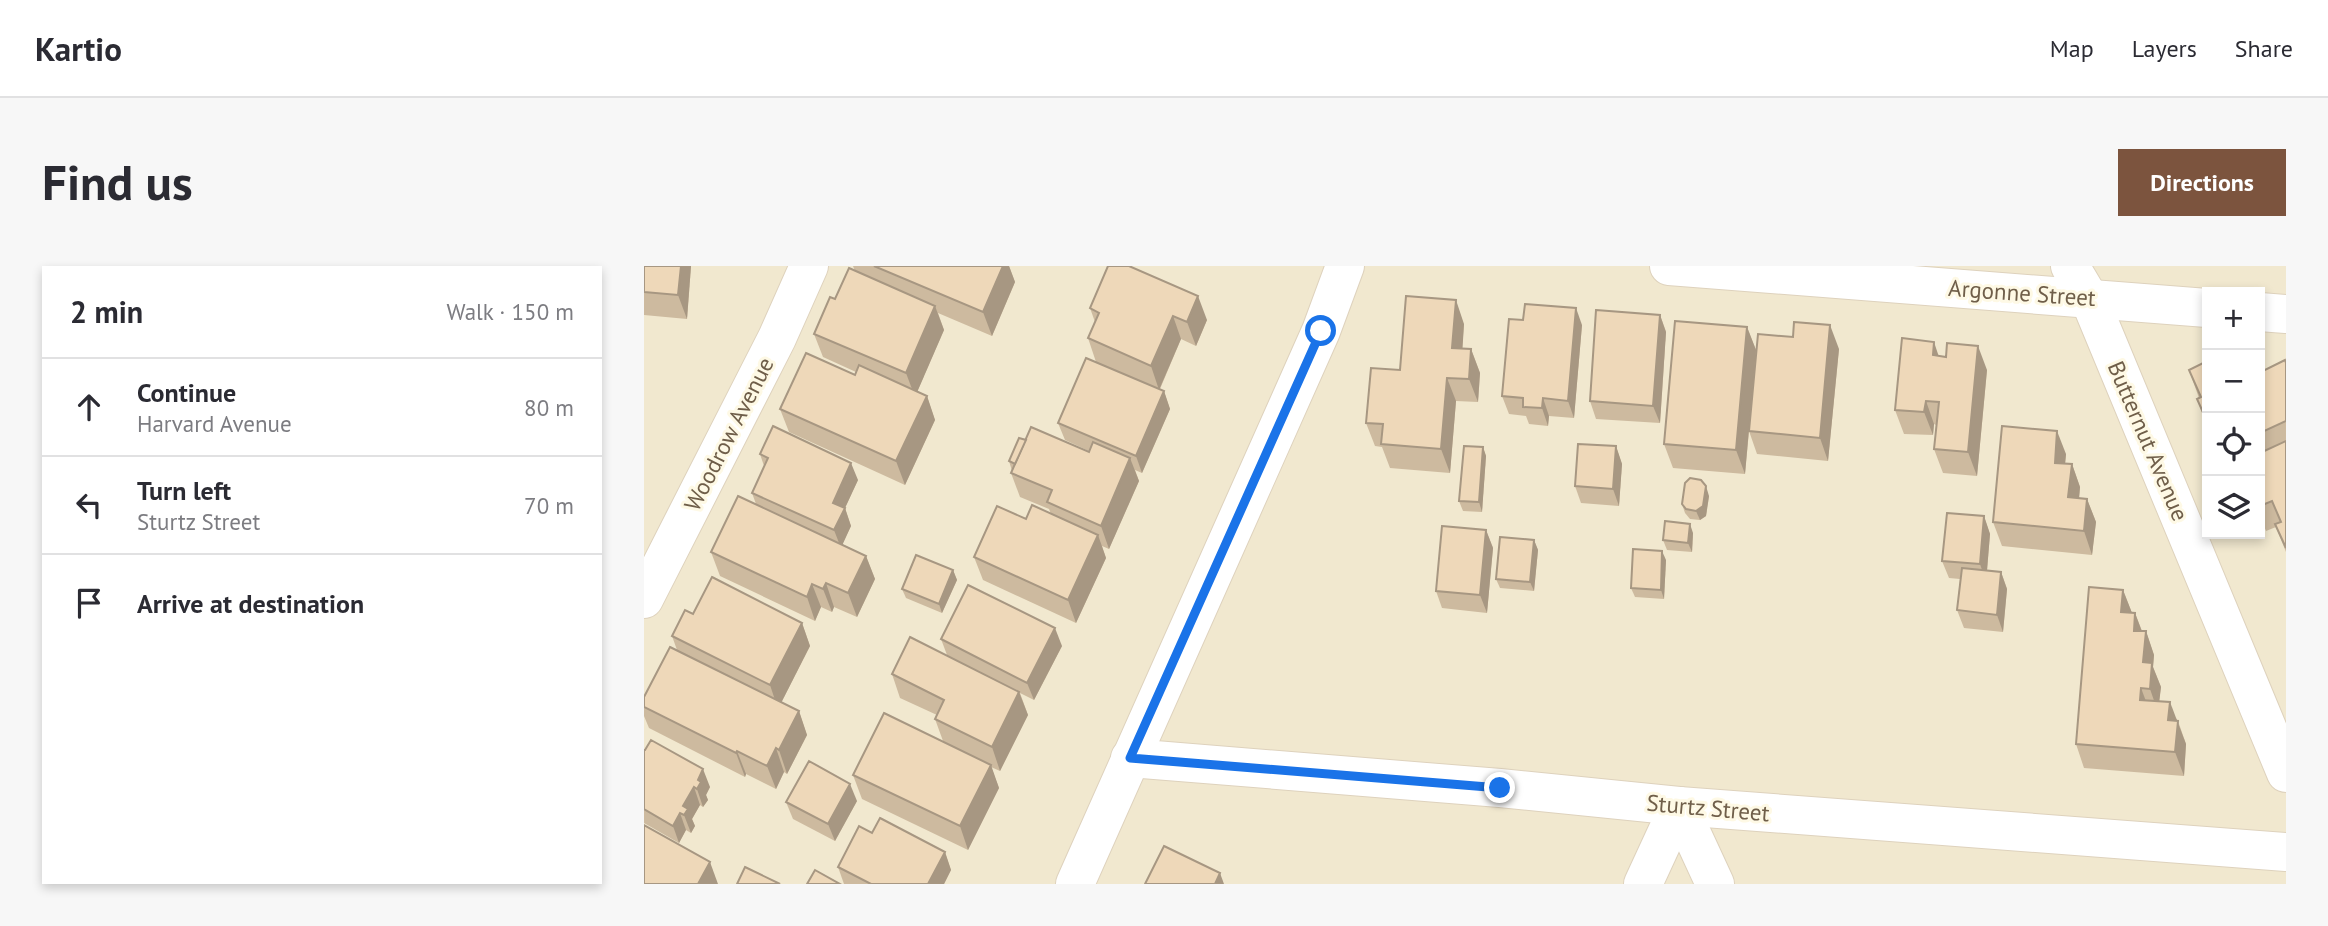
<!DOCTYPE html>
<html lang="en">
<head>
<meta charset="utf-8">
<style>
  :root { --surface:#fff; --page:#f7f7f7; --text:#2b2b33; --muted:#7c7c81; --line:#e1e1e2; --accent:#7c543e }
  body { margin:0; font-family:"PT Sans",sans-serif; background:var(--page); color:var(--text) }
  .controls { position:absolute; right:21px; top:21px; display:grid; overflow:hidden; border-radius:0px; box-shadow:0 4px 10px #0003 }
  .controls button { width:63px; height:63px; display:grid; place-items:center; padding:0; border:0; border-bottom:2px solid var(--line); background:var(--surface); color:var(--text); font:35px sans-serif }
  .stop { position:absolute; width:21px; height:21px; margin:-16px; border:5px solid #1a73e8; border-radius:50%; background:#fff }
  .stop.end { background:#1a73e8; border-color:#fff; box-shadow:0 2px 7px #0008 }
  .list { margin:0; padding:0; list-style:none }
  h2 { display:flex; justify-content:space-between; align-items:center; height:91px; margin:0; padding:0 28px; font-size:30px }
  h2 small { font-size:23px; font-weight:400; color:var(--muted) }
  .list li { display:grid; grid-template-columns:46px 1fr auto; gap:21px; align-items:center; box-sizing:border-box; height:98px; padding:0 28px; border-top:2px solid var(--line) }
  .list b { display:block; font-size:26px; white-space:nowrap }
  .list p { margin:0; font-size:23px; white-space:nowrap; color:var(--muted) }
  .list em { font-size:23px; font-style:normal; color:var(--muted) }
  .icon { flex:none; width:38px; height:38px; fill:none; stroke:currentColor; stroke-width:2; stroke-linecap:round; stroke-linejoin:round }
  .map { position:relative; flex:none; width:1642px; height:618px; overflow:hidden; border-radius:0px }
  header { display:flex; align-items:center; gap:42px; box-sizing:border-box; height:98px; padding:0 35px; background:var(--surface); border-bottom:2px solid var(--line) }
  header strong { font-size:33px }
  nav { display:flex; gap:38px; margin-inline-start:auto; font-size:24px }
  .intro { display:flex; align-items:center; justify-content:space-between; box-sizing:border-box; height:168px; padding:0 42px }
  h1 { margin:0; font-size:49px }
  .button { padding:18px 32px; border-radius:0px; background:var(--accent); color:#fff; font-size:24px; font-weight:700 }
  main { display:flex; gap:42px; padding:0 42px }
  aside { flex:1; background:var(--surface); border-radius:0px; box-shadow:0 4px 10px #0003 }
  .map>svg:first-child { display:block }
  .residential { fill:#f1e8cf; fill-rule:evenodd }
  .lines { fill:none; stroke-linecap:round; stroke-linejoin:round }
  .minor-casing { stroke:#ded2bd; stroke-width:40 }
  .minor { stroke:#fff; stroke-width:38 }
  .wall { fill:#cdba9f }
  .shaded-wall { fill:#a79782 }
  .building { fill:#eed8b9; stroke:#a79782; stroke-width:2 }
  .route { stroke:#1a73e8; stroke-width:9 }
  .labels { text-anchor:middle; stroke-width:6; stroke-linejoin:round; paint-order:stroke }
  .street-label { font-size:23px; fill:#6f5e49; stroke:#fef9e5 }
</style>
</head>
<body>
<header>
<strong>Kartio</strong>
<nav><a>Map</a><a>Layers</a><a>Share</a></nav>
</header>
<div class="intro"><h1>Find us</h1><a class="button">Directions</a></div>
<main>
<aside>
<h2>2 min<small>Walk · 150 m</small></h2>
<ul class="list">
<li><svg class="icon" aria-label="ahead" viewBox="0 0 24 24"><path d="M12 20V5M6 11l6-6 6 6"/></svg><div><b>Continue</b><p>Harvard Avenue</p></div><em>80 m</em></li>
<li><svg class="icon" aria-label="left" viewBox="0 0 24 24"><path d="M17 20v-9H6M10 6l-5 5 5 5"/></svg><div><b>Turn left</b><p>Sturtz Street</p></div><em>70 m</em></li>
<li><svg class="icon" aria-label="arrive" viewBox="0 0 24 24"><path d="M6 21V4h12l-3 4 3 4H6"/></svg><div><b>Arrive at destination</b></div></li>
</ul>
</aside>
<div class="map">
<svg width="1642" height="618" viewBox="0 0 1642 618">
  <rect width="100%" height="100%" fill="#faf5e0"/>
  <path class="residential" d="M0,0h1642v618h-1642zM1563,26h53v242h-53z"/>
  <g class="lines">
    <defs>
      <g id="minor">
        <polyline points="1025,0 1563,42"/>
        <polyline points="1426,0 1445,32 1642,507"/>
        <polyline points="1616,46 1642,48"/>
        <polyline points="0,333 133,72 165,0"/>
        <polyline points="486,492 856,522 1035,540 1642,586"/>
        <polyline points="1035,540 1071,618"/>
        <polyline points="431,618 677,65 701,0"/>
        <polyline points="999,618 1035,540"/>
      </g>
    </defs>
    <use href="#minor" class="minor-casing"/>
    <use href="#minor" class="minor"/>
  </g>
  <g class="wall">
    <polygon points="0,0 47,0 43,53 0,49"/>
    <polygon points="209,0 365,0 371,16 348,70 294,47 300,64 273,126 283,130 291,154 261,219 145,166 136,143 211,109 212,106 179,91 170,68 191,33 211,5"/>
    <polygon points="464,0 563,54 552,80 537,73 516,123 520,125 526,143 498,207 491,204 495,215 465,283 458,280 462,292 432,357 339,314 330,291 382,253 407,248 405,243 376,231 367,207 368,205 365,195 382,174 445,186 445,185 421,174 414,157 452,96 444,72 451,56 446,42"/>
    <polygon points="1016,49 1022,66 1016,157 952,153 946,135"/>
    <polygon points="820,58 818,83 827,83 836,107 834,136 812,135 806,207 746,202 738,181 731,180 722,157 756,104"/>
    <polygon points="938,59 930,152 905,150 904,160 885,158 882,150 865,148 858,130"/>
    <polygon points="1103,61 1112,84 1195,83 1184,195 1113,188 1105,165 1101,208 1029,202 1020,178"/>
    <polygon points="1295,90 1343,104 1333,210 1299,207 1290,183 1292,159 1290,158 1289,169 1260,168 1251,144"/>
    <polygon points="1563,95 1563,161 1553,133 1555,132 1545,104"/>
    <polygon points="1642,97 1642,286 1632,261 1622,265 1616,250 1616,104 1617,106"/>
    <polygon points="972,180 978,198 975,240 937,237 931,220"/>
    <polygon points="839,181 842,190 838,246 819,245 815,235"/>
    <polygon points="116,188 214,214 201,242 207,260 198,278 222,290 231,313 213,351 190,341 188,346 177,341 171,355 76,310 67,286 112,238 108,227 120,200"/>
    <polygon points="1422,188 1421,197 1428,198 1436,221 1435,232 1443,233 1452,256 1448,289 1358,280 1349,256"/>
    <polygon points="1065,230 1062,250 1056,254 1046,253 1041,247 1038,238"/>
    <polygon points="1340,250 1346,268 1343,305 1357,306 1363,323 1359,366 1320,362 1313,344 1316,313 1305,312 1298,295"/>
    <polygon points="842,264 849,282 843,347 798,342 792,325"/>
    <polygon points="1049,267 1048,286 1023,284 1019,274"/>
    <polygon points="890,274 894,284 890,325 856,322 852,313"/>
    <polygon points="1022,294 1020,333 991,331 987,322"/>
    <polygon points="309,304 313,314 298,347 262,332 258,323"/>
    <polygon points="1479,324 1488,347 1491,347 1498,365 1502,365 1510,389 1509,401 1517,421 1515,435 1534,455 1542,478 1540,510 1440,502 1432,478"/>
    <polygon points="49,348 158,357 166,380 137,437 155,445 163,469 143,508 140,506 132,523 102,508 101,511 5,462 0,450 0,431 33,384 28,370"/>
    <polygon points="297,373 418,380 390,434 376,427 384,449 356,505 347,501 355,522 324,584 218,533 209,509 299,475 291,453 293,449 256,432 248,408 303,389"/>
    <polygon points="0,484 66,521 62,529 64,534 59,541 56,539 48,553 51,560 47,567 42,564 35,577 0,557"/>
    <polygon points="213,535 191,575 149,553 142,536"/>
    <polygon points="228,567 301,586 307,604 300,618 200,618 194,601"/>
  </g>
  <g class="shaded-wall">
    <polygon points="37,0 47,0 43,53 34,29"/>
    <polygon points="359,0 365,0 371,16 348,70 339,46"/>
    <polygon points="554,30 563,54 552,80 543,56"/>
    <polygon points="812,34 820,58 817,105 808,82"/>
    <polygon points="291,40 300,64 271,131 262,107"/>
    <polygon points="932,42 938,59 930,152 924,135"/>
    <polygon points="1016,49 1022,66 1016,157 1009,140"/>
    <polygon points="529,50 537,73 515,124 507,100"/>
    <polygon points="1186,59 1195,83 1184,195 1176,172"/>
    <polygon points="1103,61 1112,84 1101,208 1092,184"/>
    <polygon points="1290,76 1298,100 1289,89"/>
    <polygon points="1334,80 1343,104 1333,210 1324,186"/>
    <polygon points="827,83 836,107 834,136 825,113"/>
    <polygon points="803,112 812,135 806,207 797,183"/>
    <polygon points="520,125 526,143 498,207 492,190"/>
    <polygon points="283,130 291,154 261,219 252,195"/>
    <polygon points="899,132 905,150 904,160 898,142"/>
    <polygon points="1282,135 1290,158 1289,169 1280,146"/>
    <polygon points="1413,165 1422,188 1419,220 1411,197"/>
    <polygon points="972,180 978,198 975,240 969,223"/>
    <polygon points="839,181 842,190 838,246 835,236"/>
    <polygon points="486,192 495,215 465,283 457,260"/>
    <polygon points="207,197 214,214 201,242 207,260 197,282 190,264 189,237"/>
    <polygon points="1428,198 1436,221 1433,255 1424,231"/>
    <polygon points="1062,220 1065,230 1062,250 1056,254 1052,245"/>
    <polygon points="1443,233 1452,256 1448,289 1440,265"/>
    <polygon points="1340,250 1346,268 1342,316 1336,298"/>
    <polygon points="1046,258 1049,267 1048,286 1044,277"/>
    <polygon points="842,264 849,282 843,347 836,329"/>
    <polygon points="454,269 462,292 432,357 424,334"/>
    <polygon points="890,274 894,284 890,325 886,316"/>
    <polygon points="1018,285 1022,294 1020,333 1017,324"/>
    <polygon points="222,290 231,313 213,351 204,327"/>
    <polygon points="309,304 313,314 298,347 295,338"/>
    <polygon points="1357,306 1363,323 1359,366 1353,349"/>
    <polygon points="182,317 190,341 188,346 179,323"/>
    <polygon points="168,318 177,341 171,355 163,331"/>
    <polygon points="1479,324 1488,347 1477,346"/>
    <polygon points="1491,347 1500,371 1490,365"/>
    <polygon points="158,357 166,380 134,443 126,419"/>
    <polygon points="411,362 418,380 390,434 383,417"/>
    <polygon points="1502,365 1510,389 1509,401 1517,421 1514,446 1506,423 1499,396"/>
    <polygon points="1497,422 1506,446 1496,434"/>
    <polygon points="375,426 384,449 356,505 348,481"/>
    <polygon points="1526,436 1542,478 1540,510 1531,486 1524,454"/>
    <polygon points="155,445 163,469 143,508 135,484"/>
    <polygon points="132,482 140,506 132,523 123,500"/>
    <polygon points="93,485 102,508 101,511 92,487"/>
    <polygon points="347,499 355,522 324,584 316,560"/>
    <polygon points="59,503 66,521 62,529 64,534 59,541 53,523 54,514"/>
    <polygon points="206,518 213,535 191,575 184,558"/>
    <polygon points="50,521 56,539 48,553 51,560 47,567 40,549 39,540"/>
    <polygon points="36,547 42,564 35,577 29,560"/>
    <polygon points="301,586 307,604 300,618 284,618"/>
    <polygon points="66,596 74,618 54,618"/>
    <polygon points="576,607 580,618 571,618"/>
  </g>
  <g class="building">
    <polygon points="0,0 37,0 34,29 0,26"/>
    <polygon points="230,0 359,0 339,46"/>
    <polygon points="464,0 485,0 554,30 543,56 529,50 507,100 444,72 455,47 446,42"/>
    <polygon points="205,2 291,40 262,107 170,68 186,31 191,33"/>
    <polygon points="762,30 812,34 808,82 827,83 825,113 803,112 797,183 737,178 739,158 722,157 727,102 756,104"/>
    <polygon points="881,38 932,42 924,135 899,132 898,142 879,141 879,132 858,130 865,53 879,54"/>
    <polygon points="952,44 1016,49 1009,140 946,135"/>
    <polygon points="1031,55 1103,61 1092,184 1020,178"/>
    <polygon points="1150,56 1186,59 1176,172 1105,165 1114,68 1149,71"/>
    <polygon points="1258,72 1290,76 1289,89 1302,91 1303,77 1334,80 1324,186 1290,183 1295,136 1282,135 1280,146 1251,144"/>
    <polygon points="162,87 211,109 215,99 283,130 252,195 136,143"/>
    <polygon points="442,92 520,125 492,190 414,157"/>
    <polygon points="1641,94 1642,97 1642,155 1616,167 1616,104 1617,106"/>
    <polygon points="1563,95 1563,155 1553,133 1557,131 1545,104"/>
    <polygon points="129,160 207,197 189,237 201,242 190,264 108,227 124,192 116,188"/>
    <polygon points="1358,160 1413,165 1411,197 1428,198 1424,231 1443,233 1440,265 1349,256"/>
    <polygon points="387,161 445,186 449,176 486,192 457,260 403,236 408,224 367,207"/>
    <polygon points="375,172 382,174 371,198 365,195"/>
    <polygon points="1642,175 1642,282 1631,258 1637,256 1628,235 1616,240 1616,187"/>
    <polygon points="934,178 972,180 969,223 931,220"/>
    <polygon points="820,180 839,181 835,236 815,235"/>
    <polygon points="1046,212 1057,214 1062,220 1059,240 1052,245 1042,243 1038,238 1041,217"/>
    <polygon points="94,230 222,290 204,327 182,317 179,323 168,318 163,331 67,286"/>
    <polygon points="388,239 454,269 424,334 330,291 353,240 382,253"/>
    <polygon points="1303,247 1340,250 1336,298 1298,295"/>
    <polygon points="1021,255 1046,258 1044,277 1019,274"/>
    <polygon points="798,260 842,264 836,329 792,325"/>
    <polygon points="856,271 890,274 886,316 852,313"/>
    <polygon points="989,283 1018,285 1017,324 987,322"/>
    <polygon points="272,289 309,304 295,338 258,323"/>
    <polygon points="1318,302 1357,306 1353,349 1313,344"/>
    <polygon points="68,311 158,357 126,419 28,370 41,344 49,348"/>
    <polygon points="324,319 411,362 383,417 297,373"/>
    <polygon points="1445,321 1479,324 1477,346 1491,347 1490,365 1502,365 1499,396 1508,397 1506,423 1497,422 1496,434 1526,436 1524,454 1534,455 1531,486 1432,478"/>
    <polygon points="266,371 375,426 348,481 291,453 300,434 248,408"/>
    <polygon points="26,381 155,445 135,484 132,482 123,500 93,485 92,487 0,441 0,431"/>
    <polygon points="240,447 347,499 316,560 209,509"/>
    <polygon points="7,474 59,503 54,514 57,516 53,523 50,521 39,540 44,543 40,549 36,547 29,560 0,543 0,484 1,484"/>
    <polygon points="165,495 206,518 184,558 142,536"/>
    <polygon points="236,552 301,586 284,618 227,618 194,601 215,560 228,567"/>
    <polygon points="0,559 66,596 54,618 0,618"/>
    <polygon points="520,580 576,607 571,618 501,618"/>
    <polygon points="101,601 136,618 93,618"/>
    <polygon points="171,604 196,618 163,618"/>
  </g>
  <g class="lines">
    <polyline class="route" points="677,65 486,492 856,522"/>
  </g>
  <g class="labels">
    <g class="street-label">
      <text transform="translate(1378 27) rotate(4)" y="8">Argonne Street</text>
      <text transform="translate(85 168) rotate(-63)" y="8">Woodrow Avenue</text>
      <text transform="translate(1504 175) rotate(67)" y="8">Butternut Avenue</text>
      <text transform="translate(1064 542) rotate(5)" y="8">Sturtz Street</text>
    </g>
  </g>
</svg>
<div class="controls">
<button>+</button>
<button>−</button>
<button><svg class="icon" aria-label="locate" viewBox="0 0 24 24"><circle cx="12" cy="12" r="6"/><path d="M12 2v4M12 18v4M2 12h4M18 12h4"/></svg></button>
<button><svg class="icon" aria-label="layers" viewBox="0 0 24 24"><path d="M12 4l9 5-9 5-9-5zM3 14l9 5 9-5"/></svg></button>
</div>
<div class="stop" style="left:677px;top:65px"></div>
<div class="stop end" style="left:856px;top:522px"></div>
</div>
</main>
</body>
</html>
